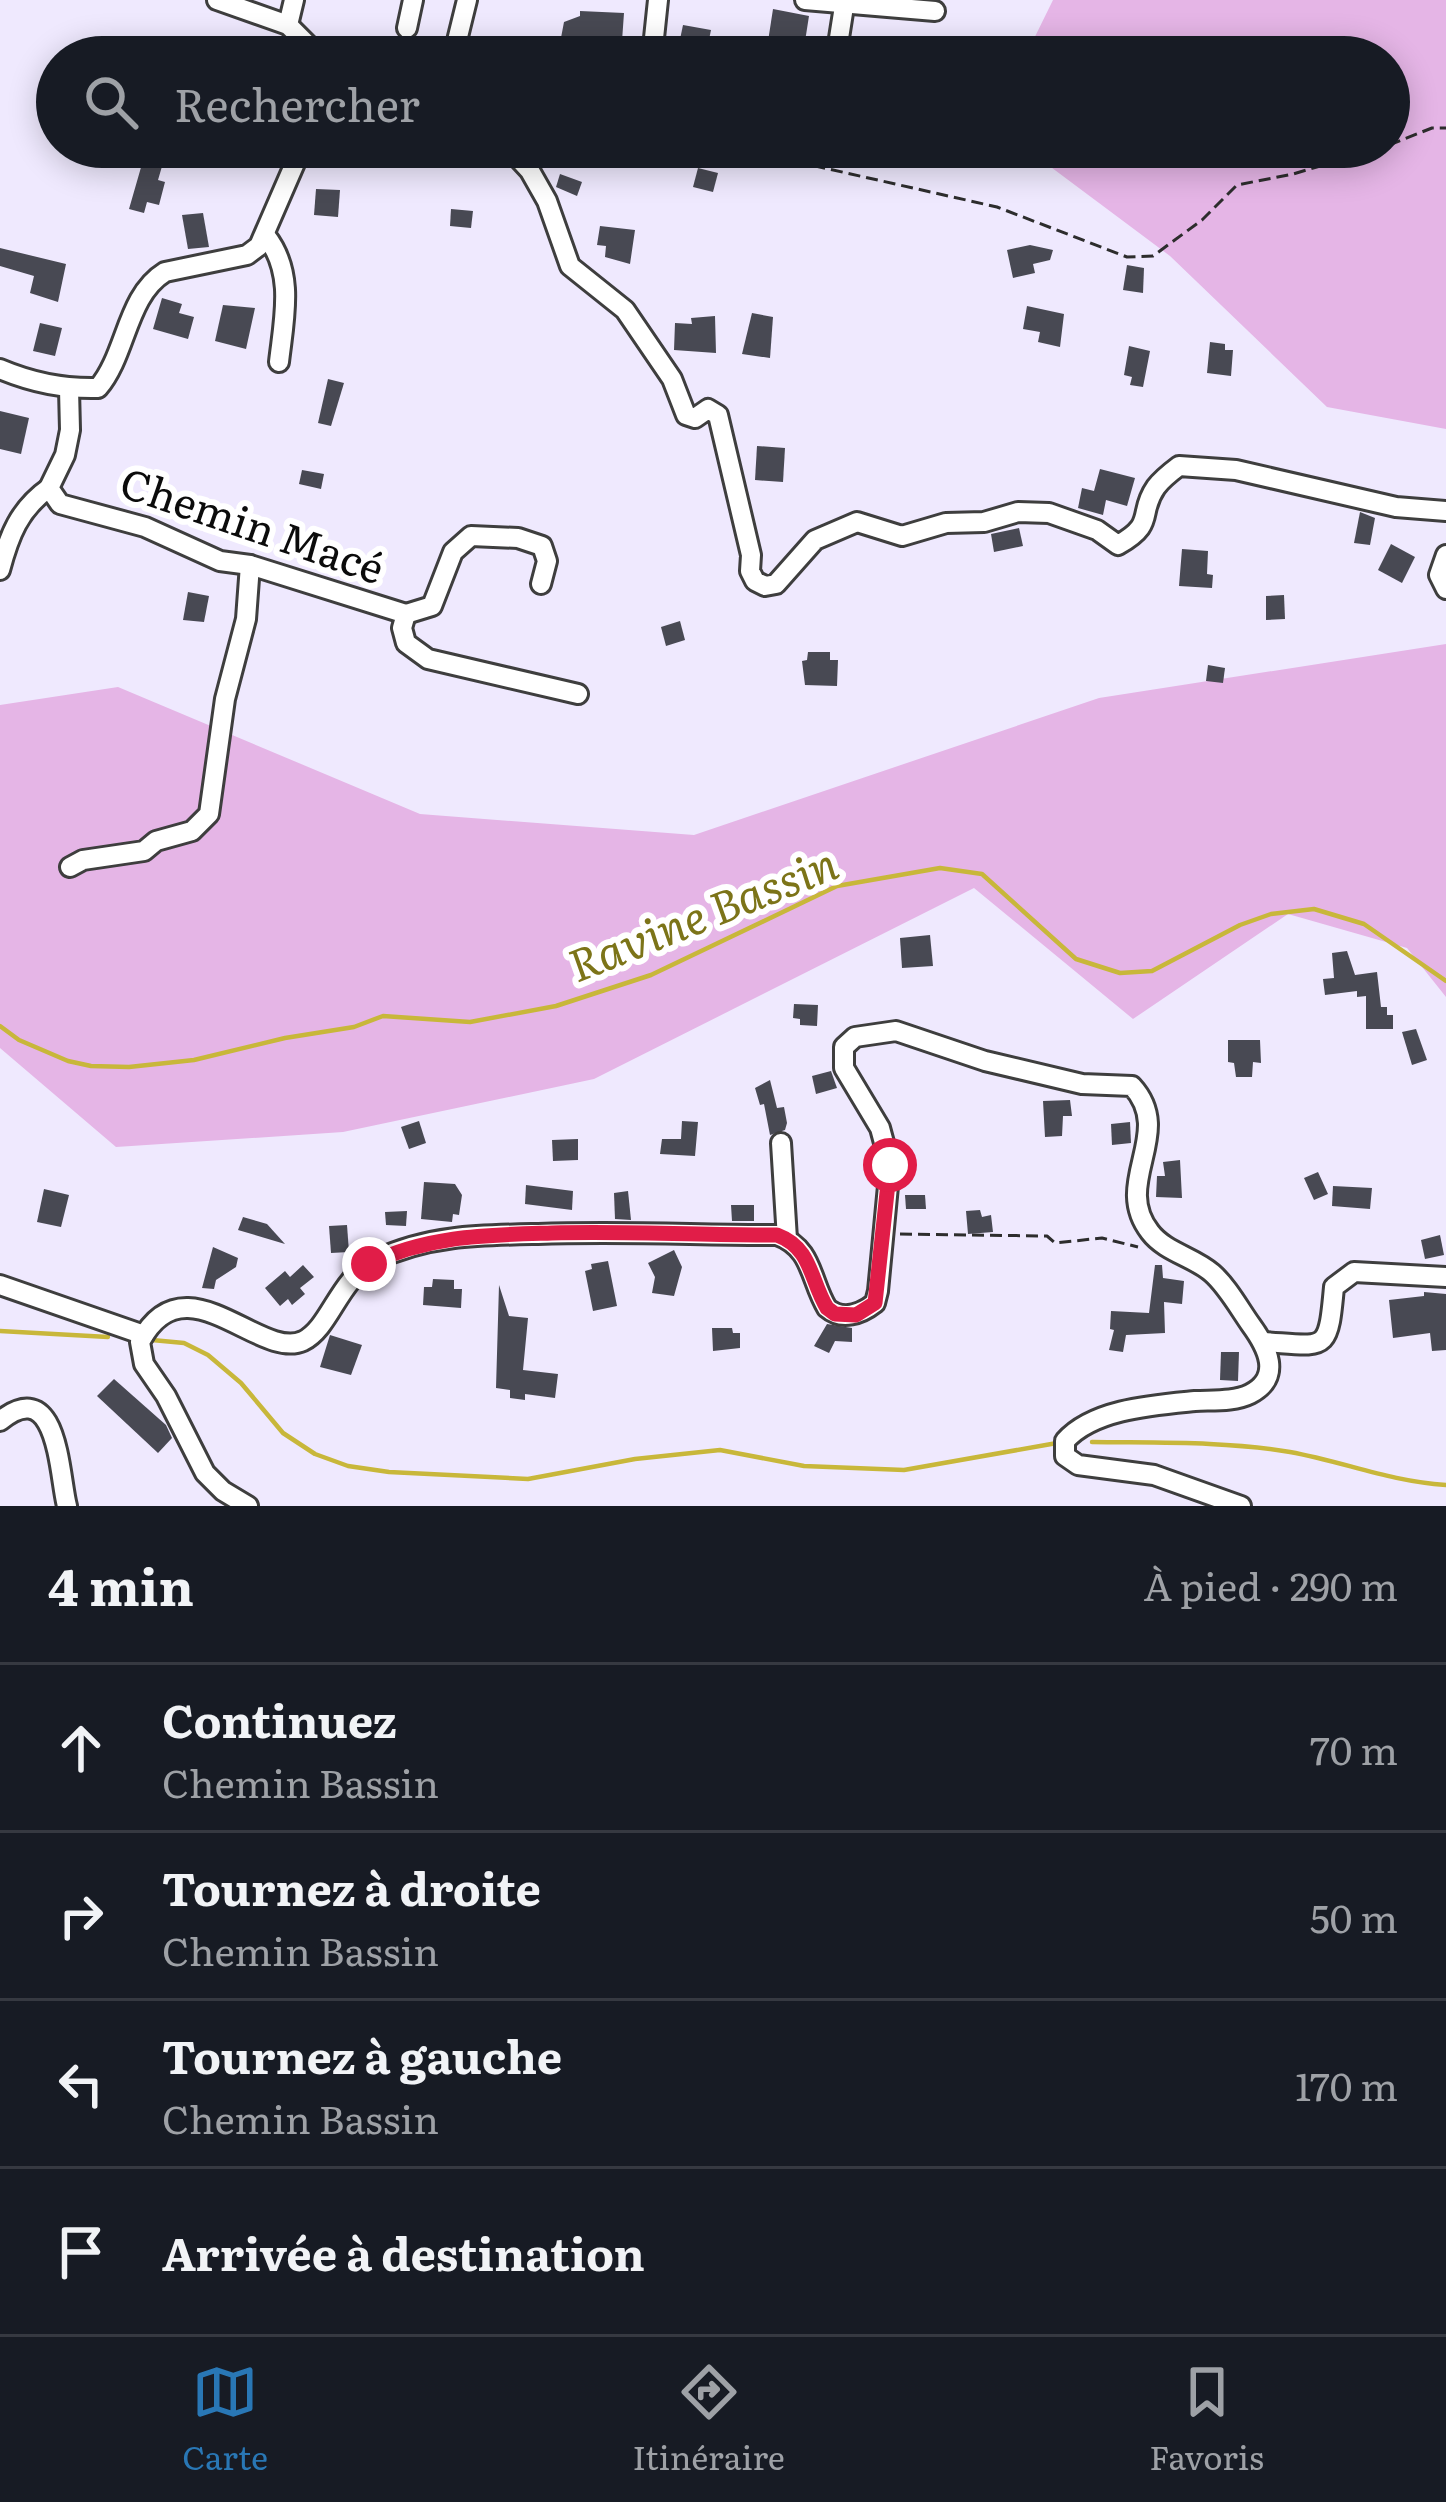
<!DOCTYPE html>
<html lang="fr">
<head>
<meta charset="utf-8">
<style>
  :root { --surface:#171b24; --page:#242831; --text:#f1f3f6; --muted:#9ea1a6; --line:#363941; --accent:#2977b5 }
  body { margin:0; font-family:Literata,serif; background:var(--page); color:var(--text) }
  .stop { position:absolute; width:36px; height:36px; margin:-27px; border:9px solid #e11d48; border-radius:50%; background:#fff }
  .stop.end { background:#e11d48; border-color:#fff; box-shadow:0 3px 12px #0008 }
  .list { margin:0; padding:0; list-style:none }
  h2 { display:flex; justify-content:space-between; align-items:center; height:156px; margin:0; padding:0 48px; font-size:51px }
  h2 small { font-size:39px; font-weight:400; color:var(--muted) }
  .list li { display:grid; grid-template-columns:78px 1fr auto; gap:36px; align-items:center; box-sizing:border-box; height:168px; padding:0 48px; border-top:3px solid var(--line) }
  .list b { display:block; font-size:45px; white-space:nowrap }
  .list p { margin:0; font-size:39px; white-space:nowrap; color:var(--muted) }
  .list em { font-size:39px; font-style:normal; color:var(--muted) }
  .icon { flex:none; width:66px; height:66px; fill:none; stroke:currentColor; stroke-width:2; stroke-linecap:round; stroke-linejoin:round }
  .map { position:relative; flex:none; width:1446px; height:1506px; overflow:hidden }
  .search { position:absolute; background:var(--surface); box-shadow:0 6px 30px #0003; left:36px; right:36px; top:36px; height:132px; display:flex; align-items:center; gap:30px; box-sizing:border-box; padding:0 42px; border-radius:66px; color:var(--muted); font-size:45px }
  .sheet { height:828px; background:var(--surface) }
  nav { display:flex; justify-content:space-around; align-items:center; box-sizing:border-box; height:168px; border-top:3px solid var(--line); background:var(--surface); font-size:33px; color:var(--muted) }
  nav a { display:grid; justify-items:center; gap:6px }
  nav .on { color:var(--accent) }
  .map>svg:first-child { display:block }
  .green { fill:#e5b5e6 }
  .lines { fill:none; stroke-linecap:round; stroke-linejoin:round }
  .stream { stroke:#c8b73a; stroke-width:4.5 }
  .building { fill:#484953 }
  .minor-casing { stroke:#3e3e3e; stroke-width:24 }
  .path { stroke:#2d2d2d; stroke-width:3; stroke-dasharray:12 6; stroke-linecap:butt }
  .minor { stroke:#fff; stroke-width:18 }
  .route { stroke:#e11d48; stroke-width:15 }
  .labels { text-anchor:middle; stroke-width:12; stroke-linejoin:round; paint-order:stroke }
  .street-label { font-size:42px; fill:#0b0b0b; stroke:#fff }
  .water-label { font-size:45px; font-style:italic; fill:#7c7418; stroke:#fff }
</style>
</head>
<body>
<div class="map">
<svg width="1446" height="1506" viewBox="0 0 1446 1506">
  <rect width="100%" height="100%" fill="#efe9fe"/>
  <g class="green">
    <polygon points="1053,0 1446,0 1446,429 1327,407 1170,256 1024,147 1389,147 1389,57 1025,57"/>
    <polygon points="1446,644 1446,997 1407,948 1288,914 1133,1019 974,888 594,1079 343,1132 116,1147 0,1048 0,705 118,687 420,814 694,835 1099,698"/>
  </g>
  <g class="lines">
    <g class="stream">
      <polyline points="0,1026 19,1040 68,1061 91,1066 129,1067 194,1060 285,1038 354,1027 383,1016 470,1022 556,1006 651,975 837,886 940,868 982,874 1076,959 1120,973 1152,971 1240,925 1271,914 1314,909 1364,924 1446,981"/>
      <polyline points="0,1331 108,1337"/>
      <polyline points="152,1340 184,1343 208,1355 241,1383 283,1433 315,1454 348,1466 389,1472 528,1479 635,1459 720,1450 804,1466 904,1470 1057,1443"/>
      <path d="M1092,1442c66,1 132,-1 198,10 55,10 98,29 156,33"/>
    </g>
  </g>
  <g class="building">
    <polygon points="773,9 809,16 803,54 767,48"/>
    <polygon points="580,11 624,13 622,41 614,40 612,48 560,43 564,22 580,16"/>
    <polygon points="683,25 711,30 706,54 678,49"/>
    <polygon points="103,36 125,41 128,57 98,57"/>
    <polygon points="416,39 439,44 436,57 413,57"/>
    <polygon points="852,41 900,51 900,57 850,57"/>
    <polygon points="433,147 457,147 456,164 432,163"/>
    <polygon points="146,150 165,156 158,180 165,182 159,205 147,202 144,213 129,209"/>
    <polygon points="698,168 718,173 713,192 693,187"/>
    <polygon points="560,174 582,182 577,196 556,187"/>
    <polygon points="316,189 340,190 338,217 314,215"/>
    <polygon points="451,209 473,211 471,228 450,226"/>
    <polygon points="203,213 209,247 188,249 182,215"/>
    <polygon points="600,226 635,230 630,264 605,257 606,246 597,245"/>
    <polygon points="1030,245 1053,250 1050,260 1033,264 1035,273 1013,278 1007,250"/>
    <polygon points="0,248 66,264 58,302 30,293 34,276 0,266"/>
    <polygon points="1127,265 1144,268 1143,293 1123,290"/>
    <polygon points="162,298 182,304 179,313 194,317 188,339 153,329"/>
    <polygon points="223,305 255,308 246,349 215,341"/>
    <polygon points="1027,306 1064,314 1060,347 1038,342 1040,332 1023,329"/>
    <polygon points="752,313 773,317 770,358 742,354"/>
    <polygon points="715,316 716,353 674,350 675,323 692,324 691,318"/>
    <polygon points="40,323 62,328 55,356 33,351"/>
    <polygon points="1210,342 1225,344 1225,350 1233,350 1231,376 1207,373"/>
    <polygon points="1129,346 1150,351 1143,387 1130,385 1132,377 1124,375"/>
    <polygon points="328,379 344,383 331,426 318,423"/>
    <polygon points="0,411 29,418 21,454 0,449"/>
    <polygon points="757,446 785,448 783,482 755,480"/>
    <polygon points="1100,469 1135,478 1127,506 1106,500 1103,515 1078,508 1082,488 1094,491"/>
    <polygon points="302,470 324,474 321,489 299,484"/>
    <polygon points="1360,512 1375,518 1370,545 1354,543"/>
    <polygon points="1019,528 1023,546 994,552 991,534"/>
    <polygon points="1391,544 1415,557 1402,583 1378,570"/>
    <polygon points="1182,549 1208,551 1207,574 1213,575 1212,588 1179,586"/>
    <polygon points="188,592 209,596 204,622 183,620"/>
    <polygon points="1284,595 1285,619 1266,620 1266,596"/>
    <polygon points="680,621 685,640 666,646 661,627"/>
    <polygon points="808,652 830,652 830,660 838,660 837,686 805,685 802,661 807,660"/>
    <polygon points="1208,665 1225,668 1223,683 1206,681"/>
    <polygon points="930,935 933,966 902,968 900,938"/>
    <polygon points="1347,951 1355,975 1377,972 1381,1007 1387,1007 1387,1015 1393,1015 1393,1029 1366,1029 1366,996 1357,997 1357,991 1325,995 1323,979 1334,978 1332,953"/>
    <polygon points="794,1004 818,1005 817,1026 800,1025 800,1019 793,1018"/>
    <polygon points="1416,1029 1427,1060 1412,1065 1402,1032"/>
    <polygon points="1228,1040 1260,1040 1261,1063 1253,1062 1252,1077 1236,1077 1234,1063 1228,1062"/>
    <polygon points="831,1071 837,1088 816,1094 812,1076"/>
    <polygon points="770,1080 777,1108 784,1107 787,1123 785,1130 770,1135 764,1104 760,1105 755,1088"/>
    <polygon points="1070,1100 1072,1116 1063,1116 1062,1136 1045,1137 1043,1101"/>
    <polygon points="419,1121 426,1143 409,1149 401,1127"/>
    <polygon points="682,1121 698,1122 695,1156 660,1154 662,1139 681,1139"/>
    <polygon points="1130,1122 1131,1143 1112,1145 1111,1124"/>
    <polygon points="578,1139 578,1160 553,1161 552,1140"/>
    <polygon points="1180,1160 1182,1198 1156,1197 1157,1176 1165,1176 1163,1162"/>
    <polygon points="1318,1172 1328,1194 1314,1200 1304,1178"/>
    <polygon points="424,1182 455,1184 462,1195 459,1215 453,1214 452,1222 421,1219"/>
    <polygon points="526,1185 573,1191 572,1210 525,1204"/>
    <polygon points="1333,1186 1372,1188 1370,1209 1332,1206"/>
    <polygon points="44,1189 69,1195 61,1227 37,1222"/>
    <polygon points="628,1191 631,1220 615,1219 614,1193"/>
    <polygon points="905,1195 925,1195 926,1209 906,1209"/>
    <polygon points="731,1205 754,1205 754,1221 732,1221"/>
    <polygon points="980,1210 982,1217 991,1215 993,1232 968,1234 966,1211"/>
    <polygon points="407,1211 406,1226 386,1225 385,1212"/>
    <polygon points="243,1217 267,1224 285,1244 238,1230"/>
    <polygon points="347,1225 349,1252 331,1253 329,1226"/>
    <polygon points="1440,1235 1444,1255 1425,1259 1421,1240"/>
    <polygon points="213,1247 238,1258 236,1267 216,1280 214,1289 202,1288"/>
    <polygon points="674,1250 682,1267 674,1296 652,1293 655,1277 648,1263"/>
    <polygon points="608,1261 617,1306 593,1311 585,1271 592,1269 591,1264"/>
    <polygon points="303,1265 314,1277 300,1288 305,1294 292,1305 288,1299 280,1306 265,1288 285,1271 290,1277"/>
    <polygon points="1155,1265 1162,1265 1163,1278 1184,1281 1182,1304 1164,1302 1165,1333 1126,1335 1123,1352 1109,1350 1114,1330 1110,1329 1111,1311 1149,1313"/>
    <polygon points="433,1279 454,1280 454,1289 462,1289 461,1308 423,1305 424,1287 432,1287"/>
    <polygon points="499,1285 509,1316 528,1318 523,1370 558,1374 555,1398 525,1394 525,1400 510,1398 510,1390 496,1388"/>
    <polygon points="1424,1292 1446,1294 1446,1350 1432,1351 1430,1333 1393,1338 1389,1300 1424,1296"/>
    <polygon points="827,1324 852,1328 852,1342 835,1341 829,1353 814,1346"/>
    <polygon points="712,1328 732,1328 733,1333 740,1333 740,1348 713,1351"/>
    <polygon points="330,1335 362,1345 351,1375 320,1367"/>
    <polygon points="1221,1352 1239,1352 1238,1381 1220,1380"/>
    <polygon points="114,1379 166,1425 172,1438 158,1453 97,1396"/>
  </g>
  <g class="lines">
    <defs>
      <g id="minor">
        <polyline points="217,0 288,25 320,57"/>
        <polyline points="805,0 935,11"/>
        <polyline points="288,25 294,0"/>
        <polyline points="407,28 413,0"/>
        <polyline points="453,57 467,0"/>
        <polyline points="652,57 658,0"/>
        <polyline points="836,57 845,0"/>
        <path d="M508,147l22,24 17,30 23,65 55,44 47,69 14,36 9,3 13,-9 10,6 33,140 -1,16 5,10 10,5 11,-2 39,-44 42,-18 45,14 44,-13 38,-1 34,-10 31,1 48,17 21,15c39,-22 19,-31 38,-58 6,-8 15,-15 23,-21l57,4 160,37 50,4"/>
        <path d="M266,236c29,37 18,82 13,126"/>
        <path d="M0,369c33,14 63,20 98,19 29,-34 28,-92 67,-116l82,-17 12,-9 43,-99"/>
        <polyline points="69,389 70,430 65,455 49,488 60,504 145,527 220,561 250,565 406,614 402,628 406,643 428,659 578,694"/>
        <polyline points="1446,555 1439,575 1446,589"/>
        <path d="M0,570c9,-34 19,-61 49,-82"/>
        <polyline points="406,614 432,606 453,552 471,536 518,538 542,546 547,561 541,584"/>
        <polyline points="70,867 83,860 144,851 156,841 192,831 209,814 225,699 246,619 250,565"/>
        <polyline points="781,1143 787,1239"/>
        <polyline points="0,1285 144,1335"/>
        <path d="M1263,1342c64,4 65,12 71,-55l20,-15 92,5"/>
        <path d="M0,1421c59,-48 59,56 67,85"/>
        <path d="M248,1506l-25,-15 -18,-18 -39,-77 -22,-32 -4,-22c45,-85 119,19 163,-1 28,-14 35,-62 73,-81 52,-25 105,-25 162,-26 80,-3 159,1 239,1 36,13 33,45 50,73 15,13 34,6 48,-5l3,-12 12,-126 -10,-37 -36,-60v-21l11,-10 41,-6 89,30 97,23 50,2c44,48 -21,96 18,146 15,20 44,25 62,41 15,13 27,35 39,52 16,22 32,52 -1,69 -16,8 -38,6 -55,7 -41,4 -102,8 -130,40v15l13,9 76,10 87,31"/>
      </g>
    </defs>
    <use href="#minor" class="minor-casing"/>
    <g class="path">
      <polyline points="1389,145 1432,128 1446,128"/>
      <polyline points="707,147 811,165 997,207 1127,257 1153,256 1202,220 1237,185 1293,174 1385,147"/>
      <polyline points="900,1234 1047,1236 1055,1243 1102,1238 1138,1247"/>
    </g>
    <use href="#minor" class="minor"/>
  </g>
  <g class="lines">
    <path class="route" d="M369,1264c60,-29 118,-29 183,-31 75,-2 150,2 225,2 35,13 33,45 50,73l8,6 21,1 19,-12 15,-138"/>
  </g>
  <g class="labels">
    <g class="street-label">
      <text transform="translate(252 526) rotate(19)" y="15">Chemin Macé</text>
    </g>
    <g class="water-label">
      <text transform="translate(703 915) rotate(-22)" y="16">Ravine Bassin</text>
    </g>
  </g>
</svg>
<div class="stop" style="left:890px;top:1165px"></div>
<div class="stop end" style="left:369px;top:1264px"></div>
<div class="search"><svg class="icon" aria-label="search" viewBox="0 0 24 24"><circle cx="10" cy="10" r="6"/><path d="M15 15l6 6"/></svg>Rechercher</div>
</div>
<section class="sheet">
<h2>4 min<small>À pied · 290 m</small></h2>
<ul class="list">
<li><svg class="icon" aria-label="ahead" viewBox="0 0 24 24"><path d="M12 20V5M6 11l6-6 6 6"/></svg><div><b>Continuez</b><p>Chemin Bassin</p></div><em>70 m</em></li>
<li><svg class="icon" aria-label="right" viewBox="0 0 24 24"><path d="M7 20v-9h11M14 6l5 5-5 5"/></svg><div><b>Tournez à droite</b><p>Chemin Bassin</p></div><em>50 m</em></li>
<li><svg class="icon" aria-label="left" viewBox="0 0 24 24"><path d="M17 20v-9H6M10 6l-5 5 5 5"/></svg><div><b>Tournez à gauche</b><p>Chemin Bassin</p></div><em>170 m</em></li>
<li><svg class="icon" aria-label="arrive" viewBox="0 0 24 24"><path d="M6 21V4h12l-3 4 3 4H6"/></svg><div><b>Arrivée à destination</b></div></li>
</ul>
</section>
<nav>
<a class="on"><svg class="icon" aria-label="map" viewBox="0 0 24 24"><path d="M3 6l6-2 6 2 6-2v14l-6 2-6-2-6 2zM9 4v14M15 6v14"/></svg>Carte</a>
<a><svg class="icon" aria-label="directions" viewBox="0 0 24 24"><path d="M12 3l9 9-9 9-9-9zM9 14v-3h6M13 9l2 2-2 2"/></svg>Itinéraire</a>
<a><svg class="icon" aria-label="saved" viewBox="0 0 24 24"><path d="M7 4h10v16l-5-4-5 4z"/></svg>Favoris</a>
</nav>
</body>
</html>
